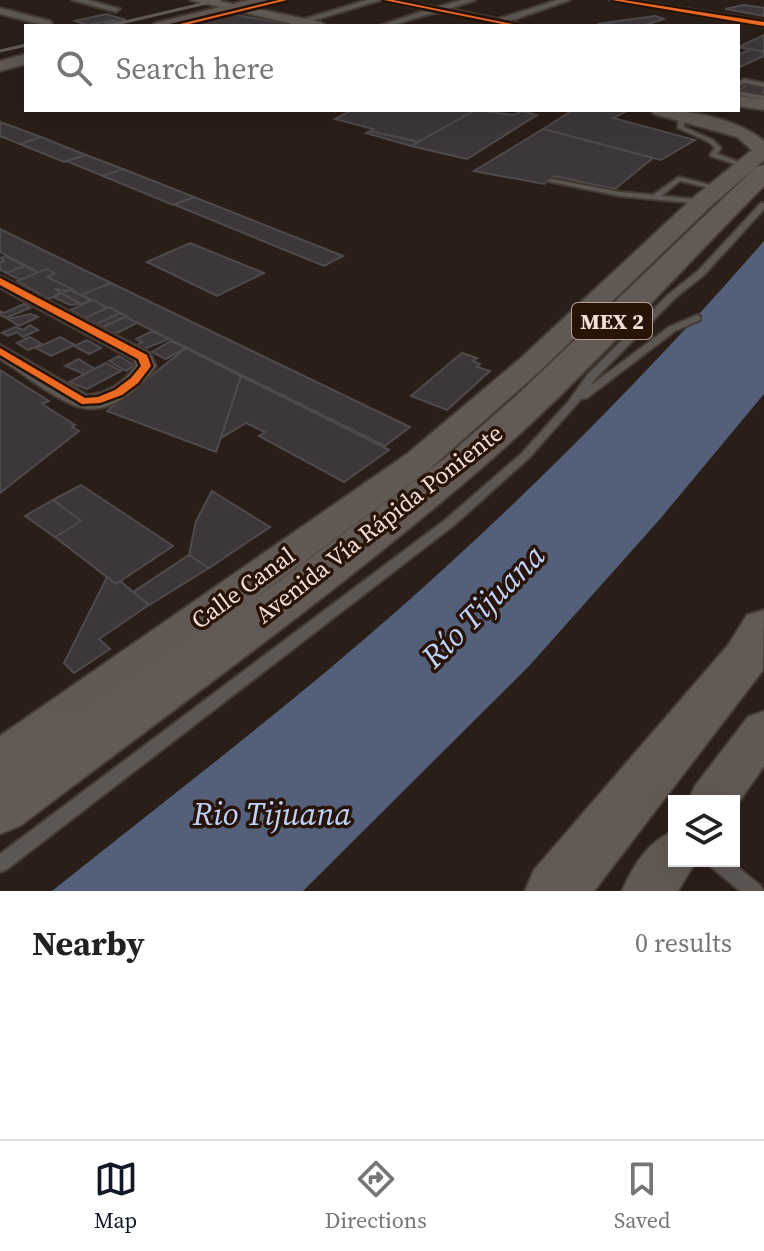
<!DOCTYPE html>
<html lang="en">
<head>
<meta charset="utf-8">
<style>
  :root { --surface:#fff; --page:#f6f6f6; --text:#222; --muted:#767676; --line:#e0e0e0; --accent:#111827 }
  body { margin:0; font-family:"Source Serif 4",serif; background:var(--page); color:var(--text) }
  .controls { position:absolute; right:24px; bottom:24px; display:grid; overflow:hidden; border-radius:0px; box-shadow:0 8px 32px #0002 }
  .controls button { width:72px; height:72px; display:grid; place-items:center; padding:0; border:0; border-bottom:2px solid var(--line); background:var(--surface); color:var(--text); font:40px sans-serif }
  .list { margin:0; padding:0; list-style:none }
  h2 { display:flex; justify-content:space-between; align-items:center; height:104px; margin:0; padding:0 32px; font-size:34px }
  h2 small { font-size:26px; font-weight:400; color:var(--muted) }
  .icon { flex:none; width:44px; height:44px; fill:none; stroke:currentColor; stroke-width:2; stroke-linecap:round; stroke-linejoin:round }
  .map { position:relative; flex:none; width:764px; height:891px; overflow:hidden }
  .search { position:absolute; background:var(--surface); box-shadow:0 8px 32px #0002; left:24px; right:24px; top:24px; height:88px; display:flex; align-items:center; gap:20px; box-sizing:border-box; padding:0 28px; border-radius:0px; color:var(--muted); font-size:30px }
  .sheet { height:248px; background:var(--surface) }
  nav { display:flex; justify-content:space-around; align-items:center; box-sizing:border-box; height:112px; border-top:2px solid var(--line); background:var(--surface); font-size:22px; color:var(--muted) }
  nav a { display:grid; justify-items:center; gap:4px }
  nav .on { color:var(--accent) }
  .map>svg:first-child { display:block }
  .water { fill:#54607a }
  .building { fill:#3d3739; stroke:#4f4a4b; stroke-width:2 }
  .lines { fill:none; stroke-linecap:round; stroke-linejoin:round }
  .service-casing { stroke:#443a34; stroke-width:4 }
  .minor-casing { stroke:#443a34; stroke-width:4 }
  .secondary-casing { stroke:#443a34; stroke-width:4 }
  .primary-casing { stroke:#443a34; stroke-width:4 }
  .trunk-casing { stroke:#443a34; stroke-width:4 }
  .service { fill:#5d5754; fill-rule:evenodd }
  .minor { fill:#5d5754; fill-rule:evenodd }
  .secondary { fill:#615a54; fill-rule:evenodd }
  .primary { fill:#605753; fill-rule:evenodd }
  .trunk { fill:#635a56; fill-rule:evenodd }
  .rail { stroke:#615a56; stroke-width:3 }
  .cycleway-casing { stroke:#281307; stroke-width:5 }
  .cycleway { fill:#ed6a23; fill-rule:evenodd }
  .labels { text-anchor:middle; stroke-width:7; stroke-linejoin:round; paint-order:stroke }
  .shield { fill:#281307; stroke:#b3a299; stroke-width:2 }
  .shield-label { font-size:22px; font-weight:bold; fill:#efdfd7 }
  .street-label { font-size:24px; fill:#efdfd7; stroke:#281307 }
  .near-water-label { font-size:32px; font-style:italic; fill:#bdd2fe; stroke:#281307 }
</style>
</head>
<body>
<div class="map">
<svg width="764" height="891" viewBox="0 0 764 891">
  <rect width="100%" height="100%" fill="#2a1e18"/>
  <path class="water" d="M764,241v153l-104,125 -130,146 -227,226h-251c116,-93 235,-183 347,-282 129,-114 252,-238 365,-368z"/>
  <g class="building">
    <polygon points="744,5 764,8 764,16 725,9"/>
    <polygon points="106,14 126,20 107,24 104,23 116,20 87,25 75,21"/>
    <polygon points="230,14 301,26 180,26"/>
    <polygon points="655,16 664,19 642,26 597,24"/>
    <polygon points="764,35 764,52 738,47"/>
    <polygon points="751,49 764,52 764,56 738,68 738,55"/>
    <polygon points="749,83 764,86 764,96 738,91"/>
    <polygon points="352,110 476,110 418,142 370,131 373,129 335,119"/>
    <polygon points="476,110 514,115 522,111 537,115 467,159 411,146"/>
    <polygon points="573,110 629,110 613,118 695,140 661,160 543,129"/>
    <polygon points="0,122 14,127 41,137 20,144 0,136"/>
    <polygon points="543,129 653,158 615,189 554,176 544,184 474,171"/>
    <polygon points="370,131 418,142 411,146 366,133"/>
    <polygon points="41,137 86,155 64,162 20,144"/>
    <polygon points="86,155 123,169 103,176 66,161"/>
    <polygon points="123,169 194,197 173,205 103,176"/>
    <polygon points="194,197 343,256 324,266 175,205"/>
    <polygon points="0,229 111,283 81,295 0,252"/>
    <polygon points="190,243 264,273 217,296 147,262"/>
    <polygon points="6,256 21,264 25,266 7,273 0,270 0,262 4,261 0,258"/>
    <polygon points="25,266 38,273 20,280 6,273"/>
    <polygon points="47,269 55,274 47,277 72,289 66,291 54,289 61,293 49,299 17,281"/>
    <polygon points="111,283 410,427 385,446 81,295"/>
    <polygon points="70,290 83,296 91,300 81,304 61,293"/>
    <polygon points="61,293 81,304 70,305 53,297"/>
    <polygon points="93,300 108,308 85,318 70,310"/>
    <polygon points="24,304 30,308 6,318 0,315 0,311 4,313"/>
    <polygon points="109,307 120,313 96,324 85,318"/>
    <polygon points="120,313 127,316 103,327 96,324"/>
    <polygon points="31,314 38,317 19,326 8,319"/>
    <polygon points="126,317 137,323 115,334 103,327"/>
    <polygon points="30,325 38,330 23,337 17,332 8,336 2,333 15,327 23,330"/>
    <polygon points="152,331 169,339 144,349 137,345 142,342 136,339"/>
    <polygon points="30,337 42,344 28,350 17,343"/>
    <polygon points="60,337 75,345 51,356 36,348"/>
    <polygon points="87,340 101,348 89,354 74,346"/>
    <polygon points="171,341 186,348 166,359 152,352"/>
    <polygon points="186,348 241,376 216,452 107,411"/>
    <polygon points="462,353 477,358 473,361 480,364 477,367 490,371 447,410 411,396"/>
    <polygon points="119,356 134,365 126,371 109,361"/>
    <polygon points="79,359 85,363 95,369 84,374 65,366"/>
    <polygon points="106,363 121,371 87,389 69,382"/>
    <polygon points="0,370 49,401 42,404 75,425 72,427 79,431 0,493"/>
    <polygon points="241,376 389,450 344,482 259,436 265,432 246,423 221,438"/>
    <polygon points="81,485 173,546 116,584 55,537 81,521 53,500"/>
    <polygon points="212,491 270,527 209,568 189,555 196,521"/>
    <polygon points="53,500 81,521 55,537 25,516"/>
    <polygon points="189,555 209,568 149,605 133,592"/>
    <polygon points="107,577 116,584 120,581 149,605 99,639 110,649 74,673 64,663"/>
  </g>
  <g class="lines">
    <defs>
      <g id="service">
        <polygon points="744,79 764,83 764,87 745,83 738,86 738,82"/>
        <polygon points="738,91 764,96 764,100 738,95"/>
        <polygon points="686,116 691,117 684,123 684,127 713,140 721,148 717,154 747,165 747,167 743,167 711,156 710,155 715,148 709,142 678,128 678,122"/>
        <polygon points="679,177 722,188 718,190 680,181 661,196 705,200 706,202 702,204 620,196 547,181 551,179 620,192 653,195"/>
        <polygon points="761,203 764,203 764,209 704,275 675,298 596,378 590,386 669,327 697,315 700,316 700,320 675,331 587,398 581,399 529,458 453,526 6,870 0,872 0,854 445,520 521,454 569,401 588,374 669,294 698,271"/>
        <polygon points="708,861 730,861 760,885 763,891 740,891 711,867"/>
      </g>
      <g id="minor">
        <polygon points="72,0 88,0 120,9 116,12"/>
        <polygon points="367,0 381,0 302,24 294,22"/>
        <path d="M382,0l55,7 25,-7h13l-26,9 49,10 59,-19h13l-60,21 15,5c-27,0 -69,-15 -89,-13 -20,3 -36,13 -57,13l47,-16z"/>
        <polygon points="610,0 630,0 764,21 764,27"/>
        <polygon points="0,8 50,21 52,23 47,26 0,14"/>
        <path d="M0,276l150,77 6,13c-16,23 -49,52 -80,40 -26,-10 -52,-32 -76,-47v-14l87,50c20,-1 37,-13 49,-29l-2,-6 -134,-72z"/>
      </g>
      <g id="secondary">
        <polygon points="190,0 214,0 320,22 327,26 301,26"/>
        <polygon points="738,96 764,100 764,110 738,106"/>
        <path d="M651,110c37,0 84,7 113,31v19l-54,47 -169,163 -110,98 -415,307 -16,6v-45l407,-282 114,-96 173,-161 58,-47 -15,-13 -83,-23z"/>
        <polygon points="764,711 764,766 734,809 734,801 688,801 695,786 748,717"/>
        <path d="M674,831v30h22l-18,30h-56c11,-25 26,-50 52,-60z"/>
      </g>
      <g id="primary">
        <polygon points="249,0 274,0 179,26 152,26 155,23"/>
        <polygon points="26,54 26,64 0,71 0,61"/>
      </g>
      <g id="trunk">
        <path d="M764,165v21c-96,97 -188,202 -293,291 -144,123 -300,234 -451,349l-20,8v-92l44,-25 19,-6 19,7 193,-134 169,-125 71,-62 241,-230z"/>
        <polygon points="764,610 763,670 594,891 525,891 534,870 729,644 747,615"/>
      </g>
    </defs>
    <use href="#service" class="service-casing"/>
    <use href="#minor" class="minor-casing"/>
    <use href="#secondary" class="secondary-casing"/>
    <use href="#primary" class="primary-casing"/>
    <use href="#trunk" class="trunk-casing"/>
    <use href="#service" class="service"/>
    <use href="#minor" class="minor"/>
    <use href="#secondary" class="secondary"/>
    <use href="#primary" class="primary"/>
    <use href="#trunk" class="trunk"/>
    <g class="rail">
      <polyline points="108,26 219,0"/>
      <polyline points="0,51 26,45"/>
    </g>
    <defs>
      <g id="cycleway">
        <polygon points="279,0 287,0 181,26 172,26"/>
        <polygon points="384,0 393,0 523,26 512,26"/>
        <polygon points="612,0 623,0 764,22 764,26"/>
        <polygon points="0,278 147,355 151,366 138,383 122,395 100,403 82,404 0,355 0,348 85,398 98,397 115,390 131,378 141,366 138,359 0,285"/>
      </g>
    </defs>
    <use href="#cycleway" class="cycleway-casing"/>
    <use href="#cycleway" class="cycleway"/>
  </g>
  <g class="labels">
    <rect class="shield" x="572" y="303" width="80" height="36" rx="6"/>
    <g class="shield-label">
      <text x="612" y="329">MEX 2</text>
    </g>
    <g class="street-label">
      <text transform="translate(379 524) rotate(-38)" y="8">Avenida Vía Rápida Poniente</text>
      <text transform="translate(243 588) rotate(-36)" y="8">Calle Canal</text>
    </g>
    <g class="near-water-label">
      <text transform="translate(483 606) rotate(-45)" y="11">Río Tijuana</text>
      <text x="272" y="825">Rio Tijuana</text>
    </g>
  </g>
</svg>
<div class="controls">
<button><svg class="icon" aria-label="layers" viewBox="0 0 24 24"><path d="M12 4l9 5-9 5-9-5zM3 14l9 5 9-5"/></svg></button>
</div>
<div class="search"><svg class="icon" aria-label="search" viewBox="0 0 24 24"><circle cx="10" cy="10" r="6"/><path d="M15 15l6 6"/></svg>Search here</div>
</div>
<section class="sheet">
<h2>Nearby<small>0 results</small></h2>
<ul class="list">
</ul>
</section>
<nav>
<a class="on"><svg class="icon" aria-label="map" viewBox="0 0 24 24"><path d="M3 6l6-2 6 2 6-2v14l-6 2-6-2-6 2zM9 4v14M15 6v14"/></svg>Map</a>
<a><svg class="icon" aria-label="directions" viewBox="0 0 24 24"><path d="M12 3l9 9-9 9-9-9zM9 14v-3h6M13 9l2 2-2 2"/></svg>Directions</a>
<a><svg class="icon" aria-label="saved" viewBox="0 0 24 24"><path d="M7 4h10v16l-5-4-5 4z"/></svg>Saved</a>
</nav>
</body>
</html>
